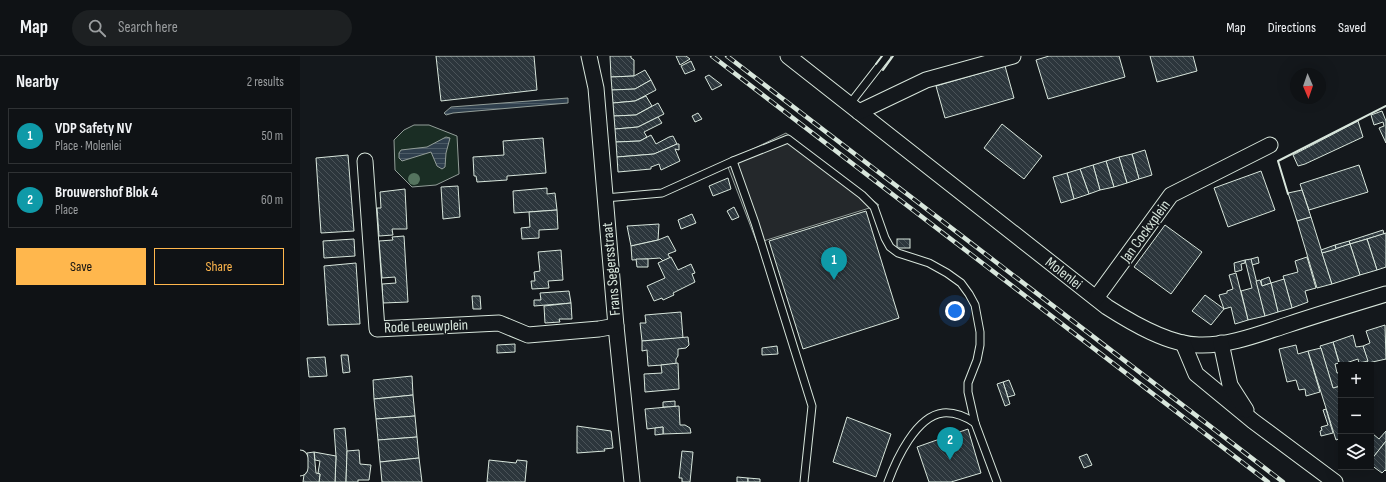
<!DOCTYPE html>
<html lang="en">
<head>
<meta charset="utf-8">
<style>
  :root { --surface:#0f1215; --page:#1d2022; --text:#f1f3f6; --muted:#9b9ea0; --line:#2f3234; --accent:#ffb74d }
  body { margin:0; font-family:"Sofia Sans Condensed",sans-serif; background:var(--page); color:var(--text) }
  .controls { position:absolute; right:12px; bottom:12px; display:grid; overflow:hidden; border-radius:0px; box-shadow:0 4px 16px #0002 }
  .controls button { width:36px; height:36px; display:grid; place-items:center; padding:0; border:0; border-bottom:1px solid var(--line); background:var(--surface); color:var(--text); font:20px sans-serif }
  .compass { position:absolute; left:990px; top:12px; width:36px; height:36px; border-radius:50%; background:var(--surface); box-shadow:0 4px 16px #0002; rotate:178deg }
  .you { position:absolute; left:655px; top:255px; width:14px; height:14px; margin:-10px; border:3px solid #fff; border-radius:50%; background:#1a73e8; box-shadow:0 0 0 6px #1a73e833 }
  .badge { display:grid; place-items:center; width:26px; height:26px; border-radius:50%; background:var(--accent); color:#fff; font-size:13px; font-weight:700 }
  .pin { position:absolute; translate:-50% -33px; filter:drop-shadow(0 1px 2px #0008) }
  .pin::after { content:''; position:absolute; top:21px; width:14px; height:12px; background:inherit; clip-path:polygon(0 0,100% 0,50% 100%) }
  .list { margin:0; padding:0; list-style:none }
  h2 { display:flex; justify-content:space-between; align-items:center; height:52px; margin:0; padding:0 16px; font-size:17px }
  h2 small { font-size:13px; font-weight:400; color:var(--muted) }
  .list li { display:grid; grid-template-columns:26px 1fr auto; gap:12px; align-items:center; box-sizing:border-box; height:56px; margin:0 8px 8px; padding:0 8px; border:1px solid var(--line); border-radius:0px }
  .list b { display:block; font-size:15px; white-space:nowrap }
  .list p { margin:0; font-size:13px; white-space:nowrap; color:var(--muted) }
  .list em { font-size:13px; font-style:normal; color:var(--muted) }
  .actions { display:flex; gap:8px; padding:12px 16px }
  .actions a { flex:1; padding:9px 0; border:1px solid var(--accent); border-radius:0px; text-align:center; font-size:14px; color:var(--accent) }
  .actions .main { background:var(--accent); color:#111 }
  .icon { flex:none; width:22px; height:22px; fill:none; stroke:currentColor; stroke-width:2; stroke-linecap:round; stroke-linejoin:round }
  .map { position:relative; flex:none; width:1086px; height:426px; overflow:hidden }
  header { display:flex; align-items:center; gap:24px; box-sizing:border-box; height:56px; padding:0 20px; background:var(--surface); border-bottom:1px solid var(--line) }
  header strong { font-size:19px }
  nav { display:flex; gap:22px; margin-inline-start:auto; font-size:14px }
  .search { width:280px; height:36px; background:var(--page); display:flex; align-items:center; gap:10px; box-sizing:border-box; padding:0 14px; border-radius:22px; color:var(--muted); font-size:15px }
  main { display:flex }
  aside { flex:1; background:var(--surface) }
  .map>svg:first-child { display:block }
  .green { fill:#1a2d24; stroke:#939e99 }
  .parking { fill:#24282b; stroke:#939e99 }
  .water { fill:url(#water-rules); stroke:#939e99 }
  .building { fill:url(#building-back-hatch); stroke:#d8e6dc }
  .lines { fill:none; stroke-linecap:round; stroke-linejoin:round }
  .service-casing { stroke:#d8e6dc; stroke-width:9 }
  .minor-casing { stroke:#d8e6dc; stroke-width:17 }
  .service { stroke:#14181c; stroke-width:7 }
  .minor { stroke:#14181c; stroke-width:15 }
  .rail-casing { stroke:#d8e6dc; stroke-width:4.5 }
  .rail { stroke:#14181c; stroke-width:3; stroke-dasharray:9; stroke-linecap:butt }
  .wall { stroke:#d8e6dc; stroke-width:2 }
  .tree { fill:#55745f }
  .labels { text-anchor:middle; stroke-width:3; stroke-linejoin:round; paint-order:stroke }
  .street-label { font-size:15px; fill:#d8e6dc; stroke:#14181c }
</style>
</head>
<body>
<header>
<strong>Map</strong>
<div class="search"><svg class="icon" aria-label="search" viewBox="0 0 24 24"><circle cx="10" cy="10" r="6"/><path d="M15 15l6 6"/></svg>Search here</div>
<nav><a>Map</a><a>Directions</a><a>Saved</a></nav>
</header>
<main>
<aside>
<h2>Nearby<small>2 results</small></h2>
<ul class="list">
<li><span class="badge" style="background:#0f9aa8">1</span><div><b>VDP Safety NV</b><p>Place · Molenlei</p></div><em>50 m</em></li>
<li><span class="badge" style="background:#0f9aa8">2</span><div><b>Brouwershof Blok 4</b><p>Place</p></div><em>60 m</em></li>
</ul>
<div class="actions"><a class="main">Save</a><a>Share</a></div>
</aside>
<div class="map">
<svg width="1086" height="426" viewBox="0 0 1086 426">
  <defs>
    <pattern id="water-rules" width="6" height="5" patternUnits="userSpaceOnUse"><rect width="6" height="5" fill="#2f3f4d"/><path d="M0 2.5h6" fill="none" stroke="#4c5b66"/></pattern>
    <pattern id="building-back-hatch" width="6" height="6" patternUnits="userSpaceOnUse"><rect width="6" height="6" fill="#2c363c"/><path d="M-1 5l2 2M0 0l6 6M5-1l2 2" fill="none" stroke="#4a5358"/></pattern>
  </defs>
  <rect width="100%" height="100%" fill="#14181c"/>
  <polygon class="green" points="114,69 129,69 157,80 159,118 136,129 112,131 95,114 94,84 104,74"/>
  <polygon class="parking" points="486,77 579,149 457,187 426,106"/>
  <g class="water">
    <polygon points="268,42 268,47 153,57 146,59 144,57 151,51"/>
    <polygon points="146,81 150,82 146,97 145,111 142,113 137,110 131,96 102,105 99,102 99,97 101,94 127,91"/>
  </g>
  <g class="building">
    <polygon points="136,0 234,0 237,34 141,45"/>
    <polygon points="310,0 331,0 331,2 334,4 334,20 311,21"/>
    <polygon points="376,0 386,0 390,3 380,9"/>
    <polygon points="749,0 819,0 825,21 748,43 736,4"/>
    <polygon points="850,0 893,0 897,15 857,26"/>
    <polygon points="391,5 395,14 385,18 381,10"/>
    <polygon points="705,10 714,42 645,62 636,30"/>
    <polygon points="345,14 351,24 335,33 312,34 311,21 334,20"/>
    <polygon points="409,19 422,29 412,34 405,21"/>
    <polygon points="351,24 356,34 335,45 313,47 312,34 335,33"/>
    <polygon points="346,40 352,50 336,59 314,60 313,47 335,45"/>
    <polygon points="358,47 364,58 338,71 315,73 314,60 336,59"/>
    <polygon points="1082,55 1086,65 1086,87 1079,72 1084,70 1083,66 1074,69 1071,59"/>
    <polygon points="398,57 402,63 395,66 392,60"/>
    <polygon points="358,61 362,67 344,76 347,81 340,85 316,86 315,73 338,71"/>
    <polygon points="1058,65 1063,81 1005,108 998,110 993,99"/>
    <polygon points="702,68 742,100 724,123 684,92"/>
    <polygon points="351,79 356,88 369,81 373,80 377,88 354,98 317,101 316,86 340,85"/>
    <polygon points="243,82 246,117 207,120 207,124 177,126 176,120 174,120 173,101 204,99 203,85"/>
    <polygon points="377,88 379,88 379,94 375,93 380,105 361,114 359,108 351,111 351,113 318,116 317,101 354,98"/>
    <polygon points="845,94 852,119 839,123 832,98"/>
    <polygon points="832,98 839,123 827,127 819,101"/>
    <polygon points="48,99 54,175 21,177 16,102"/>
    <polygon points="819,101 827,127 814,131 806,105"/>
    <polygon points="806,105 814,131 800,134 793,109"/>
    <polygon points="793,109 800,134 789,138 780,113"/>
    <polygon points="1059,109 1068,136 1009,154 1000,128"/>
    <polygon points="780,113 789,138 774,143 767,117"/>
    <polygon points="961,115 975,154 928,171 914,132"/>
    <polygon points="767,117 774,143 761,147 753,121"/>
    <polygon points="428,122 431,133 413,140 409,130"/>
    <polygon points="158,130 160,161 143,163 141,131"/>
    <polygon points="247,132 247,138 255,137 257,154 214,157 213,135"/>
    <polygon points="105,133 107,173 92,173 93,179 79,180 77,152 81,152 80,136"/>
    <polygon points="1002,134 1011,161 997,165 988,137"/>
    <polygon points="434,151 439,161 432,164 427,155"/>
    <polygon points="257,154 258,173 239,174 239,182 222,183 221,172 230,171 229,156"/>
    <polygon points="566,155 599,262 503,293 469,185"/>
    <polygon points="392,158 396,167 381,173 378,164"/>
    <polygon points="1011,161 1032,228 1017,232 997,165"/>
    <polygon points="359,168 358,184 331,190 327,170"/>
    <polygon points="865,169 902,196 871,238 834,211"/>
    <polygon points="1083,174 1084,178 1050,188 1049,185"/>
    <polygon points="1086,177 1086,211 1077,214 1067,183"/>
    <polygon points="104,180 108,246 83,247 82,228 96,227 95,221 82,222 79,185 93,184 92,181"/>
    <polygon points="368,180 376,195 368,198 370,202 363,205 360,202 332,204 331,190 358,184"/>
    <polygon points="54,183 55,200 24,202 23,185"/>
    <rect x="597" y="183" width="13" height="9"/>
    <polygon points="1067,183 1077,214 1060,219 1050,188"/>
    <polygon points="1049,185 1050,188 1036,193 1035,189"/>
    <polygon points="1050,188 1060,219 1032,228 1022,197"/>
    <polygon points="1035,189 1036,193 1022,197 1021,194"/>
    <polygon points="261,194 263,224 248,225 249,232 232,233 231,225 235,225 234,216 240,215 238,196"/>
    <polygon points="371,201 378,214 391,208 395,217 392,218 395,226 373,237 374,239 363,244 362,242 354,245 347,230 365,222 358,207"/>
    <polygon points="958,201 959,207 952,209 951,203"/>
    <polygon points="1007,201 1016,232 1005,235 1008,246 992,252 983,220 998,216 995,205"/>
    <polygon points="336,203 348,203 348,211 337,211"/>
    <polygon points="951,203 965,260 948,264 941,235 952,232 945,204"/>
    <polygon points="945,204 945,207 941,208 942,214 935,216 934,207"/>
    <polygon points="56,207 60,268 28,269 24,210"/>
    <polygon points="936,217 948,264 935,268 931,251 924,253 919,239 927,237 927,235 933,233 929,219"/>
    <polygon points="969,221 971,227 962,230 961,224"/>
    <polygon points="984,223 992,252 978,256 971,227"/>
    <polygon points="960,224 962,230 971,227 978,256 965,260 956,225"/>
    <polygon points="269,235 271,247 234,250 234,244 241,244 240,237"/>
    <polygon points="905,239 924,253 911,269 892,255"/>
    <polygon points="172,240 180,240 181,253 173,253"/>
    <polygon points="271,247 272,263 259,263 260,266 245,267 244,250"/>
    <polygon points="381,256 383,282 342,285 340,267 346,267 345,259"/>
    <polygon points="1085,269 1086,303 1068,307 1063,290 1070,287 1066,275"/>
    <polygon points="1053,279 1056,291 1063,290 1068,305 1059,307 1058,303 1040,309 1033,286"/>
    <polygon points="388,281 389,289 386,292 378,293 378,300 376,303 376,308 348,310 347,294 342,295 342,285"/>
    <polygon points="1033,286 1039,307 1035,308 1037,317 1041,316 1041,330 1033,332 1020,290"/>
    <polygon points="215,288 215,296 197,297 197,289"/>
    <polygon points="996,289 998,298 1008,295 1020,336 1006,340 1005,333 999,334 996,324 987,326 979,293"/>
    <polygon points="477,290 478,298 462,299 462,292"/>
    <polygon points="1021,292 1033,332 1041,330 1041,382 1036,384 1008,295"/>
    <polygon points="41,299 48,299 50,316 43,317"/>
    <polygon points="25,301 27,320 9,321 7,302"/>
    <polygon points="378,307 379,333 345,336 344,318 362,317 361,309"/>
    <polygon points="112,320 113,339 74,343 73,324"/>
    <polygon points="709,324 715,339 708,341 703,326"/>
    <polygon points="703,326 710,348 705,350 697,328"/>
    <polygon points="113,339 115,360 76,363 74,343"/>
    <polygon points="375,345 375,351 363,351 363,346"/>
    <polygon points="379,350 380,369 385,369 390,372 391,377 363,378 363,371 347,373 345,353"/>
    <polygon points="1026,353 1033,377 1021,380 1020,375 1022,374 1021,371 1028,369 1023,354"/>
    <polygon points="115,360 117,381 78,384 76,363"/>
    <polygon points="547,361 591,378 576,421 533,406"/>
    <polygon points="277,370 311,375 313,392 304,393 305,395 277,397"/>
    <polygon points="363,371 363,378 355,379 355,372"/>
    <polygon points="45,372 47,395 46,426 35,426 36,400 34,373"/>
    <polygon points="668,373 681,417 651,426 629,426 617,391"/>
    <polygon points="1086,375 1086,385 1071,404 1071,380 1073,378 1079,383"/>
    <polygon points="117,381 119,402 80,406 78,384"/>
    <polygon points="1086,385 1086,415 1085,414 1082,417 1071,409 1071,404"/>
    <polygon points="59,394 60,408 71,409 69,424 58,424 58,426 46,426 47,395"/>
    <polygon points="382,395 393,396 390,426 382,426 382,422 379,422"/>
    <polygon points="14,396 36,400 35,426 19,426 20,418 18,417 20,405 15,404"/>
    <polygon points="14,396 16,417 20,418 19,426 3,426 7,397"/>
    <polygon points="787,398 792,409 784,412 779,401"/>
    <polygon points="119,402 122,426 82,426 80,406"/>
    <polygon points="189,404 216,407 217,404 227,405 225,426 187,426"/>
    <polygon points="437,421 448,422 448,426 437,426"/>
    <polygon points="448,422 460,423 460,426 448,426"/>
  </g>
  <g class="lines">
    <defs>
      <g id="service">
        <polyline points="549,49 587,0"/>
        <polyline points="433,105 455,167 512,350 504,426"/>
        <polyline points="305,142 362,137 433,105 488,83 562,139 574,151 585,182 590,191 598,197 629,207 647,217 661,227 669,238 675,249 680,276 680,289 677,304 668,327 668,336 675,367 697,426"/>
        <path d="M588,426c8,-22 28,-66 55,-69 11,-1 23,4 32,10"/>
      </g>
      <g id="minor">
        <polyline points="289,0 296,32 316,270 332,426"/>
        <path d="M488,0l319,251c25,16 62,38 92,38 30,1 60,-11 88,-20 33,-11 66,-21 99,-31"/>
        <polyline points="559,56 626,24 713,0"/>
        <polyline points="65,105 77,273 199,267 228,279 299,273 316,270"/>
        <polyline points="796,242 871,139 970,89"/>
        <polyline points="883,287 896,318 953,365 1035,426"/>
        <polyline points="921,287 930,329 946,354"/>
        <polyline points="0,402 0,412"/>
      </g>
    </defs>
    <use href="#service" class="service-casing"/>
    <use href="#minor" class="minor-casing"/>
    <use href="#service" class="service"/>
    <use href="#minor" class="minor"/>
    <defs>
      <g id="rail">
        <polyline points="412,0 968,426"/>
        <polyline points="427,0 983,426"/>
      </g>
    </defs>
    <use href="#rail" class="rail-casing"/>
    <use href="#rail" class="rail"/>
    <g class="wall">
      <polyline points="576,8 582,0"/>
      <polyline points="583,14 593,0"/>
      <polyline points="988,138 978,105 1086,50"/>
    </g>
  </g>
  <circle class="tree" cx="114" cy="123" r="6"/>
  <g class="labels">
    <g class="street-label">
      <text transform="translate(845 175) rotate(-54)" y="5">Jan Cockxplein</text>
      <text transform="translate(311 213) rotate(-95)" y="5">Frans Segersstraat</text>
      <text transform="translate(764 217) rotate(38)" y="5">Molenlei</text>
      <text transform="translate(126 270) rotate(-2)" y="5">Rode Leeuwplein</text>
    </g>
  </g>
</svg>
<div class="controls">
<button>+</button>
<button>−</button>
<button><svg class="icon" aria-label="layers" viewBox="0 0 24 24"><path d="M12 4l9 5-9 5-9-5zM3 14l9 5 9-5"/></svg></button>
</div>
<svg class="compass" viewBox="-18 -18 36 36"><path d="M0-13l5 13h-10z" fill="#e53935"/><path d="M0 13l5-13h-10z" fill="#9b9ea0"/></svg>
<div class="you"></div>
<div class="pin badge" style="left:534px;top:224px;background:#0f9aa8">1</div>
<div class="pin badge" style="left:650px;top:404px;background:#0f9aa8">2</div>
</div>
</main>
</body>
</html>
